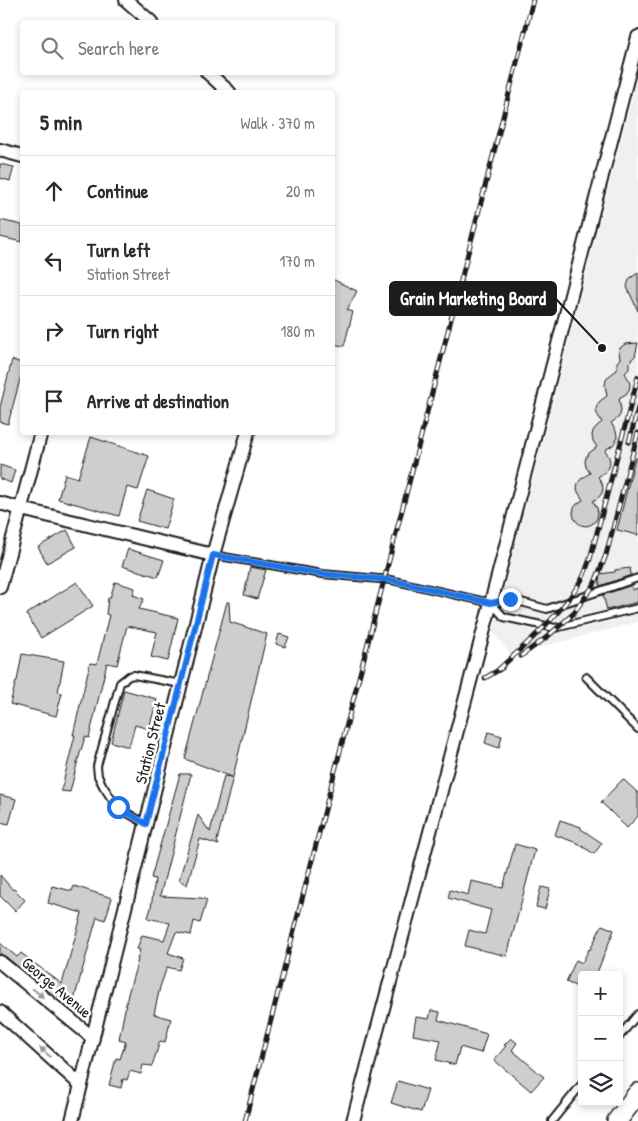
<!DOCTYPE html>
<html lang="en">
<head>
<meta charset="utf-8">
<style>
  :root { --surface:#fff; --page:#f7f7f7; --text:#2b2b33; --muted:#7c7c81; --line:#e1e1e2 }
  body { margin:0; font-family:"Patrick Hand",sans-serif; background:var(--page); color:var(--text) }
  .controls { position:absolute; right:15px; bottom:15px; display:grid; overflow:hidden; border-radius:5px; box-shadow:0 2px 8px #0003 }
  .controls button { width:45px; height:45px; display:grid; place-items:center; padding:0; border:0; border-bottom:1px solid var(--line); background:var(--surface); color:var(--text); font:25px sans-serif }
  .stop { position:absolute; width:15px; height:15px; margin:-11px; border:4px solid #1a73e8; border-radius:50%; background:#fff }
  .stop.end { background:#1a73e8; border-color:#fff; box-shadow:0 1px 5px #0008 }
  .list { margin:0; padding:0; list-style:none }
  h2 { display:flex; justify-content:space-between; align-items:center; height:65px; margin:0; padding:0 20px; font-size:21px }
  h2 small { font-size:16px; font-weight:400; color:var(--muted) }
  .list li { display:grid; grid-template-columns:32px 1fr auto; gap:15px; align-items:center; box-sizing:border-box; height:70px; padding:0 20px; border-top:1px solid var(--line) }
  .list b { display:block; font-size:19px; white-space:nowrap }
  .list p { margin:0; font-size:16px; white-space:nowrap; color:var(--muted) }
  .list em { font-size:16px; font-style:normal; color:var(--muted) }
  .icon { flex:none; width:28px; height:28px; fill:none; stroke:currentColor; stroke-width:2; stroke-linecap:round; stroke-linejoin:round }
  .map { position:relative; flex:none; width:638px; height:1121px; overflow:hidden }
  .search { position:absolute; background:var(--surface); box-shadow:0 2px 8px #0003; left:20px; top:20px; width:315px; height:55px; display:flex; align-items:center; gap:12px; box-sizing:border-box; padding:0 18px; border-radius:5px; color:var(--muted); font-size:19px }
  .panel { position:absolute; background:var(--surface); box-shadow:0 2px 8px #0003; left:20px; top:90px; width:315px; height:345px; border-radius:5px }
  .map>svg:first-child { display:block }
  .built { fill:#f0f0f0 }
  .building { fill:#cecece; stroke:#1c1c1c }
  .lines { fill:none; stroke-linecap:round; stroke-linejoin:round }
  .lane-casing { stroke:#1c1c1c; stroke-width:10 }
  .street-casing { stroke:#1c1c1c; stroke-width:16 }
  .secondary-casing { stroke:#1c1c1c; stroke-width:22 }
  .lane { stroke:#fff; stroke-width:6 }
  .street { stroke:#fff; stroke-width:12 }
  .secondary { stroke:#fff; stroke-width:19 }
  .rail-casing { stroke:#1c1c1c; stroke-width:5 }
  .rail { stroke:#fff; stroke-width:3; stroke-dasharray:9; stroke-linecap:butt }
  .oneway { fill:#999 }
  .route { stroke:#1a73e8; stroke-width:6 }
  .labels { text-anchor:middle; stroke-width:5; stroke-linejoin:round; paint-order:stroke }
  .street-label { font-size:16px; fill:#1c1c1c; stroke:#fff }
  .leader { fill:none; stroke:#1c1c1c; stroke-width:2 }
  .callout-dot { fill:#1c1c1c; stroke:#fff; stroke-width:2 }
  .callout { fill:#1c1c1c; stroke:#1c1c1c; stroke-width:2 }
  .callout-label { font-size:18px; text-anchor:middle; font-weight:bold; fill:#fff }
</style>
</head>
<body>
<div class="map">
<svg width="638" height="1121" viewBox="0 0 638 1121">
  <rect width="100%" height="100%" fill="#fff"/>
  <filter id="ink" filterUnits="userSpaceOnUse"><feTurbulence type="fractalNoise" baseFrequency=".02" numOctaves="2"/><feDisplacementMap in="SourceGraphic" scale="10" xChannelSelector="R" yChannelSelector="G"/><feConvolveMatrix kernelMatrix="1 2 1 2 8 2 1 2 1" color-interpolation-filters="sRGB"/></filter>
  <g filter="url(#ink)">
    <polygon class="built" points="638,75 638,622 511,655 493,632"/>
    <g class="building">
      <polygon points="0,164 14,167 10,181 0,178"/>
      <polygon points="0,220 22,225 22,242 0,237"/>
      <polygon points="638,273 638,311 627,287 629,279"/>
      <polygon points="332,279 357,291 347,310 353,312 344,346 332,344"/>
      <polygon points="638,343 635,356 629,362 629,369 625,373 629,380 630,385 629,390 626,394 619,398 621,410 620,415 618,418 611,423 616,431 617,436 616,441 613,445 605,450 609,457 610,462 609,467 606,471 598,477 602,483 603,488 602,493 599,497 593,501 597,508 598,513 597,518 595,522 590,525 586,526 581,525 577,522 574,518 573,513 574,508 577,504 583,500 578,492 577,488 578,483 581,479 590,473 586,467 585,462 586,457 589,453 597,447 593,441 592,436 593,431 596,427 602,422 597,414 596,410 597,405 600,401 607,396 605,385 606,380 609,376 617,370 617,362 620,359 619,351 620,348 625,344"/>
      <polygon points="12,360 22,363 22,372 8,424 0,422 0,407"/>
      <polygon points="91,437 149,456 138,490 127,487 119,516 58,499 65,474 78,478"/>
      <polygon points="635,458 638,458 638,535 617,530"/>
      <polygon points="0,465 15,470 11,483 0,479"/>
      <polygon points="147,490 174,499 165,529 137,521"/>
      <polygon points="67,530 76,547 47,563 38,547"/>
      <polygon points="128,549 164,560 158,577 122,566"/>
      <polygon points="250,567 266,570 257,599 244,595"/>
      <polygon points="630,568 631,575 600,586 599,574 615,572 615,570"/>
      <polygon points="77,582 93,606 41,638 26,614"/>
      <polygon points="115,582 135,588 133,595 144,599 139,609 178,618 168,661 151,657 157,632 127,626 117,665 107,663 89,738 85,737 78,760 70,792 61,791 75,735 73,735 90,663 97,664 109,615 106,614 108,598 110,598"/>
      <polygon points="632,585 632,590 638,588 638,602 607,610 603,595"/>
      <polygon points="227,602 229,602 230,622 267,634 233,777 217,841 219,845 200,839 187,885 179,880 198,815 210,832 224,776 232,777 185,759"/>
      <polygon points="279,634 289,637 285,647 276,644"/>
      <polygon points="22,654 64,661 58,692 62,693 56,716 10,704 16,681 17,681"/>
      <polygon points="124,690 157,699 149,729 135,725 129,747 111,742"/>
      <polygon points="488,732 502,736 499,748 485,743"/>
      <polygon points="180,774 191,774 160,896 201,898 207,900 200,923 194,921 191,935 176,932 168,953 183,958 179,970 167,967 160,987 154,1014 171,1019 165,1042 160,1041 152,1066 143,1065 141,1074 130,1071 127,1080 123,1079 121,1088 109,1085 116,1058 120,1059 126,1041 119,1039 128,994 138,960 137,959 140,950 137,949 142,935 164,940 170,923 148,918 148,917 151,908 155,879 151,878"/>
      <polygon points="623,779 638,793 638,816 627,828 601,802"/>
      <polygon points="0,795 16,799 9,824 0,822"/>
      <polygon points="560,820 581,827 581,829 602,843 594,854 577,843 555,835"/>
      <polygon points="515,844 535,850 507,956 465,946 469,930 485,934 491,910 448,898 450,890 468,895 471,881 503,888"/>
      <polygon points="0,875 13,890 14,889 25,900 15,911 0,896"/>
      <polygon points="52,886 72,891 74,886 112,898 105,920 97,917 74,1000 53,995 5,956 0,954 0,943 17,957 21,953 62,984 82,913 48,903"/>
      <polygon points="541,887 550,889 545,909 536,907"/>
      <polygon points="602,925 614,930 596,975 582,975 582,989 566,982 576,960 582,963 589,949 590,950"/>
      <polygon points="431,1010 440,1012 438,1020 487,1034 481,1053 460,1047 455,1065 436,1060 441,1040 413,1035 416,1017 429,1019"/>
      <polygon points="511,1038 517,1043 512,1050 544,1077 531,1091 494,1060 506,1046 504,1045"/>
      <polygon points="398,1081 428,1090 421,1112 391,1103"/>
    </g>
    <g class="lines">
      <defs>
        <g id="lane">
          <polyline points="213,555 322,574 391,580 491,603 510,599 547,609 638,578"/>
          <polyline points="492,604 504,617 555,628 638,608"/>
          <polyline points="586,677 638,729"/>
          <polyline points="146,824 117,807 103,786 98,776 97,766 120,683 129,676 134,675 181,684"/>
          <polyline points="619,1037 638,1014"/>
          <polyline points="552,1121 582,1084"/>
        </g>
        <g id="street">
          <polyline points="126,0 151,22"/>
          <polyline points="207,72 229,92"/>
          <polyline points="0,150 22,156"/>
          <polyline points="0,503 21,509 213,555"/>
          <polyline points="0,587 41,432"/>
          <polyline points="0,962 93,1038"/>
          <polyline points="0,1012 81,1085"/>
          <polyline points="72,1121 213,555 248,432"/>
          <polyline points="353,1121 491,603 638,37"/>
        </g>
        <polyline id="secondary" points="617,1121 638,1093"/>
      </defs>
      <use href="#lane" class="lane-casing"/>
      <use href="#street" class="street-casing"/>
      <use href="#secondary" class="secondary-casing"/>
      <use href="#lane" class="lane"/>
      <use href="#street" class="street"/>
      <use href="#secondary" class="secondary"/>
      <defs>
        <g id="rail">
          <polyline points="629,442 638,408"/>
          <polyline points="521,656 547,637 572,615 594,585 606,555 638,433"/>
          <path d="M498,670c29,-27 62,-54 83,-89 4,-7 6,-15 9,-22l48,-182"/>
          <polyline points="485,678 502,668"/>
          <polyline points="245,1121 533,0"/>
        </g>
      </defs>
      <use href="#rail" class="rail-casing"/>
      <use href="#rail" class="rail"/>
    </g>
    <defs><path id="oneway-solid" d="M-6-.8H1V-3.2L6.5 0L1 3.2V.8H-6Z" transform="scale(1.25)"/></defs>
    <g class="oneway">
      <use href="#oneway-solid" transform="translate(38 993) rotate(40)"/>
      <use href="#oneway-solid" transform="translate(45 1052) rotate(-138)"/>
    </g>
  </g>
  <g class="lines" filter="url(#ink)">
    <polyline class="route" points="118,807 146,824 213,555 322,574 391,580 491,603 510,599"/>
  </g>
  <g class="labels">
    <g class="street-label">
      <text transform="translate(150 743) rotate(-76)" y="6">Station Street</text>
      <text transform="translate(57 987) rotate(40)" y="6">George Avenue</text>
    </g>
  </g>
  <path class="leader" d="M602 348L556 299"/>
  <circle class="callout-dot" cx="602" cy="348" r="5"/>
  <rect class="callout" x="390" y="282" width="166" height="33" rx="5"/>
  <g class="callout-label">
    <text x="473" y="305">Grain Marketing Board</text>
  </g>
</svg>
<div class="controls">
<button>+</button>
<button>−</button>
<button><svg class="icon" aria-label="layers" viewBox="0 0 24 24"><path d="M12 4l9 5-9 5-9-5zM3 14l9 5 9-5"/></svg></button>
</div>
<div class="stop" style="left:118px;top:807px"></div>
<div class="stop end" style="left:510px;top:599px"></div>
<div class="search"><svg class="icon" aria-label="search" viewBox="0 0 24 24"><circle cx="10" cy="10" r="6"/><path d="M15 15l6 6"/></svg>Search here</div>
<section class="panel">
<h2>5 min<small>Walk · 370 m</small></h2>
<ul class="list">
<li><svg class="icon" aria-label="ahead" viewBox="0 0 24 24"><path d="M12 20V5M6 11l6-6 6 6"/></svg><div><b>Continue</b></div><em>20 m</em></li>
<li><svg class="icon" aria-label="left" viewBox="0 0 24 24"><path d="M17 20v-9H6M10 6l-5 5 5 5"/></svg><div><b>Turn left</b><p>Station Street</p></div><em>170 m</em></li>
<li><svg class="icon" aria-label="right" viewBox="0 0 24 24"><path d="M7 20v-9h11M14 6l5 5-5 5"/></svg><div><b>Turn right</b></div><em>180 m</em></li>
<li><svg class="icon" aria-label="arrive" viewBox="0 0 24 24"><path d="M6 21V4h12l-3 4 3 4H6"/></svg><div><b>Arrive at destination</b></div></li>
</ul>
</section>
</div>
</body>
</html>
